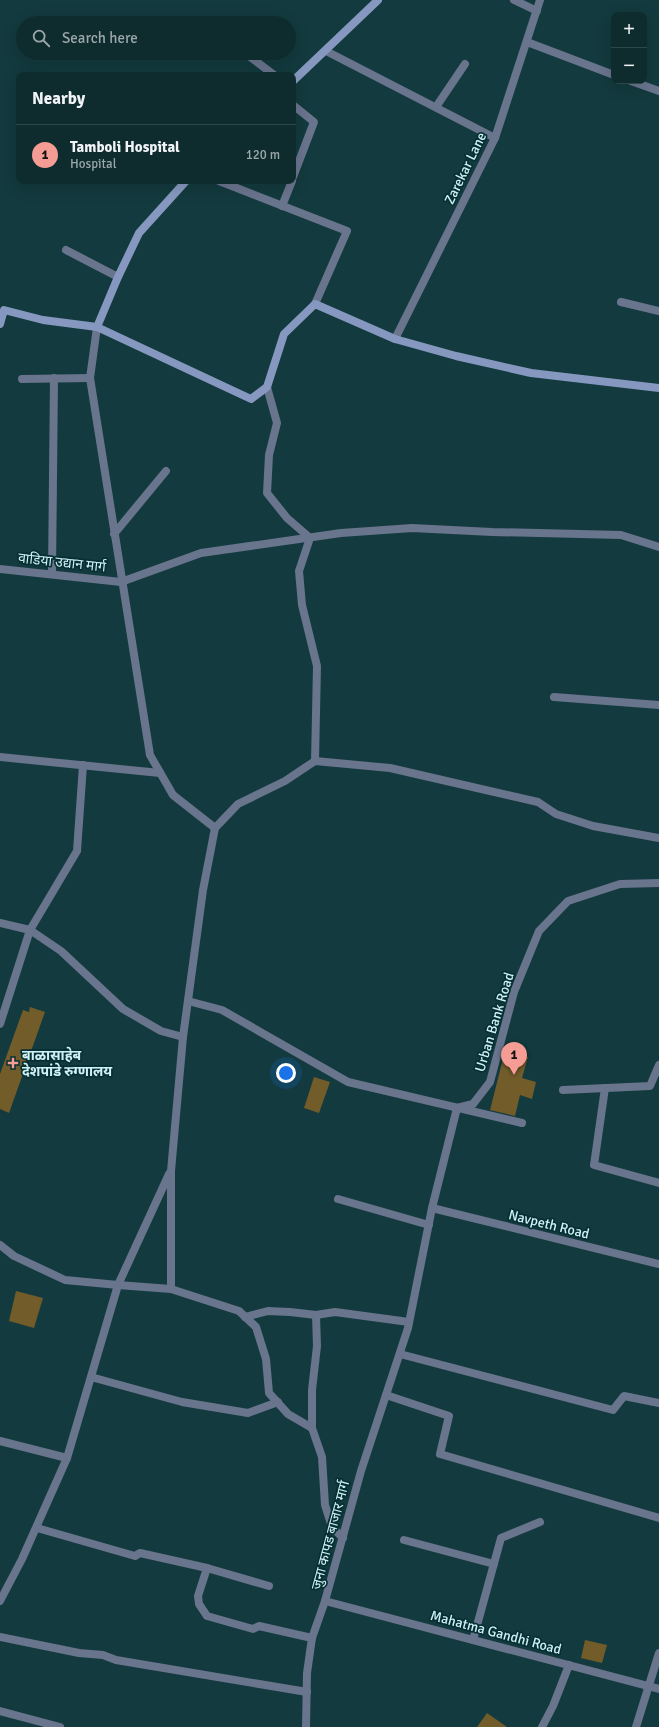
<!DOCTYPE html>
<html lang="en">
<head>
<meta charset="utf-8">
<style>
  :root { --surface:#0e2c2e; --page:#173436; --text:#f1f3f6; --muted:#9ba7aa; --line:#2e484a; --accent:#f59c94 }
  body { margin:0; font-family:Signika,"Noto Sans Devanagari",sans-serif; background:var(--page); color:var(--text) }
  .controls { position:absolute; right:12px; top:12px; display:grid; overflow:hidden; border-radius:8px; box-shadow:0 4px 16px #0002 }
  .controls button { width:36px; height:36px; display:grid; place-items:center; padding:0; border:0; border-bottom:1px solid var(--line); background:var(--surface); color:var(--text); font:20px sans-serif }
  .you { position:absolute; left:286px; top:1073px; width:14px; height:14px; margin:-10px; border:3px solid #fff; border-radius:50%; background:#1a73e8; box-shadow:0 0 0 6px #1a73e833 }
  .badge { display:grid; place-items:center; width:26px; height:26px; border-radius:50%; background:var(--accent); color:#111; font-size:13px; font-weight:700 }
  .pin { position:absolute; translate:-50% -33px; filter:drop-shadow(0 1px 2px #0008) }
  .pin::after { content:''; position:absolute; top:21px; width:14px; height:12px; background:inherit; clip-path:polygon(0 0,100% 0,50% 100%) }
  .list { margin:0; padding:0; list-style:none }
  h2 { display:flex; justify-content:space-between; align-items:center; height:52px; margin:0; padding:0 16px; font-size:17px }
  h2 small { font-size:13px; font-weight:400; color:var(--muted) }
  .list li { display:grid; grid-template-columns:26px 1fr auto; gap:12px; align-items:center; box-sizing:border-box; height:60px; padding:0 16px; border-top:1px solid var(--line) }
  .list b { display:block; font-size:15px; white-space:nowrap }
  .list p { margin:0; font-size:13px; white-space:nowrap; color:var(--muted) }
  .list em { font-size:13px; font-style:normal; color:var(--muted) }
  .icon { flex:none; width:22px; height:22px; fill:none; stroke:currentColor; stroke-width:2; stroke-linecap:round; stroke-linejoin:round }
  .map { position:relative; flex:none; width:659px; height:1727px; overflow:hidden }
  .search { position:absolute; background:var(--surface); box-shadow:0 4px 16px #0002; left:16px; top:16px; width:280px; height:44px; display:flex; align-items:center; gap:10px; box-sizing:border-box; padding:0 14px; border-radius:22px; color:var(--muted); font-size:15px }
  .panel { position:absolute; background:var(--surface); box-shadow:0 4px 16px #0002; left:16px; top:72px; width:280px; height:112px; border-radius:8px }
  .map>svg:first-child { display:block }
  .building { fill:#725c2a }
  .lines { fill:none; stroke-linecap:round; stroke-linejoin:round }
  .street { stroke:#69748d; stroke-width:8 }
  .secondary { stroke:#8698bf; stroke-width:8 }
  .poi-dot { fill:#f59c94; stroke:#073034; stroke-width:1.5 }
  .labels { text-anchor:middle; stroke-width:3.5; stroke-linejoin:round; paint-order:stroke }
  .street-label { font-size:14px; fill:#d0f2f6; stroke:#073034 }
  .poi-label { font-size:14px; font-weight:bold; fill:#d0f2f6; stroke:#073034; text-anchor:start }
</style>
</head>
<body>
<div class="map">
<svg width="659" height="1727" viewBox="0 0 659 1727">
  <rect width="100%" height="100%" fill="#133a3e"/>
  <g class="building">
    <polygon points="30,1007 45,1012 9,1113 0,1109 0,1074 23,1010 29,1012"/>
    <polygon points="505,1051 528,1057 522,1078 536,1082 532,1099 520,1095 515,1116 490,1110"/>
    <polygon points="314,1077 330,1082 319,1113 304,1108"/>
    <polygon points="16,1291 43,1298 34,1328 9,1321"/>
    <polygon points="585,1640 607,1645 602,1663 581,1658"/>
    <polygon points="487,1713 507,1727 477,1727"/>
  </g>
  <g class="lines">
    <g class="street">
      <polyline points="514,0 537,11"/>
      <polyline points="527,42 614,75"/>
      <polyline points="326,51 495,138"/>
      <polyline points="245,53 274,75"/>
      <polyline points="631,81 659,91"/>
      <polyline points="293,105 314,122 293,177"/>
      <polyline points="436,107 465,64"/>
      <polyline points="219,181 347,231 315,304"/>
      <polyline points="282,206 292,181"/>
      <polyline points="66,250 118,277"/>
      <polyline points="621,302 659,311"/>
      <polyline points="97,327 90,378 150,755 173,795 215,828"/>
      <polyline points="395,339 495,138 540,0"/>
      <polyline points="22,379 90,378"/>
      <polyline points="267,387 277,423 269,455 267,493 287,518 310,538"/>
      <polyline points="114,534 166,471"/>
      <polyline points="0,569 121,582 201,553 341,533 412,528 492,532 621,535 659,547"/>
      <polyline points="52,574 54,378"/>
      <polyline points="554,697 659,705"/>
      <polyline points="0,757 160,773"/>
      <polyline points="315,761 390,768 538,802 556,814 593,826 659,838"/>
      <polyline points="0,923 30,930 61,951 123,1009 161,1031 183,1037"/>
      <polyline points="188,1001 222,1010 348,1082 522,1123"/>
      <polyline points="0,1024 30,930 77,851 83,765"/>
      <polyline points="605,1088 594,1165 659,1183"/>
      <polyline points="563,1090 650,1086 659,1065"/>
      <polyline points="338,1199 429,1225"/>
      <polyline points="432,1208 659,1264"/>
      <polyline points="0,1245 14,1256 65,1280 118,1285 169,1174"/>
      <polyline points="171,1289 171,1171 183,1037 203,890 215,828 238,804 285,781 315,761 317,666 302,605 299,571 310,538"/>
      <polyline points="245,1317 268,1311 290,1312 316,1315 335,1312 409,1322"/>
      <polyline points="400,1354 613,1410 624,1396 659,1403"/>
      <polyline points="91,1377 182,1402 248,1413 278,1402"/>
      <polyline points="386,1395 449,1416 440,1454 659,1518"/>
      <polyline points="312,1428 312,1390 317,1346 316,1315"/>
      <polyline points="0,1441 67,1458"/>
      <polyline points="37,1528 135,1556 140,1553 207,1568 198,1596 199,1604 207,1616 253,1629 259,1626 312,1638"/>
      <polyline points="404,1540 494,1564"/>
      <polyline points="207,1568 269,1586"/>
      <polyline points="0,1601 22,1559 67,1458 118,1285 171,1289 239,1311 256,1327 266,1359 269,1393 288,1414 312,1428 322,1457 325,1505 332,1527 343,1538"/>
      <polyline points="325,1601 659,1689"/>
      <polyline points="0,1637 79,1653 103,1655 116,1660 307,1692"/>
      <polyline points="473,1640 501,1538 540,1522"/>
      <polyline points="0,1711 60,1727"/>
      <polyline points="306,1727 307,1673 312,1638 325,1601 361,1471 408,1328 432,1208 457,1108 473,1104 490,1082 514,992 539,931 568,901 620,884 659,883"/>
      <polyline points="542,1727 553,1706 569,1665"/>
      <polyline points="636,1727 659,1653"/>
    </g>
    <g class="secondary">
      <polyline points="293,81 378,0"/>
      <polyline points="0,324 4,310 43,320 97,327 251,399 267,387 284,334 315,304 395,339 456,356 531,373 659,388"/>
      <polyline points="97,327 118,277 139,233 186,181"/>
    </g>
  </g>
  <path class="poi-dot" d="M11 1057h4v4h4v4h-4v4h-4v-4h-4v-4h4z"/>
  <g class="labels">
    <g class="street-label">
      <text transform="translate(465 168) rotate(-64)" y="5">Zarekar Lane</text>
      <text transform="translate(62 562) rotate(6)" y="5">वाडिया उद्यान मार्ग</text>
      <text transform="translate(494 1022) rotate(-73)" y="5">Urban Bank Road</text>
      <text transform="translate(549 1224) rotate(14)" y="5">Navpeth Road</text>
      <text transform="translate(330 1535) rotate(-75)" y="5">जुना कापड बाजार मार्ग</text>
      <text transform="translate(496 1632) rotate(15)" y="5">Mahatma Gandhi Road</text>
    </g>
    <g class="poi-label">
      <text x="22" y="1060">बाळासाहेब<tspan x="22" dy="16">देशपांडे रुग्णालय</tspan></text>
    </g>
  </g>
</svg>
<div class="controls">
<button>+</button>
<button>−</button>
</div>
<div class="you"></div>
<div class="pin badge" style="left:514px;top:1075px">1</div>
<div class="search"><svg class="icon" aria-label="search" viewBox="0 0 24 24"><circle cx="10" cy="10" r="6"/><path d="M15 15l6 6"/></svg>Search here</div>
<section class="panel">
<h2>Nearby<small></small></h2>
<ul class="list">
<li><span class="badge">1</span><div><b>Tamboli Hospital</b><p>Hospital</p></div><em>120 m</em></li>
</ul>
</section>
</div>
</body>
</html>
